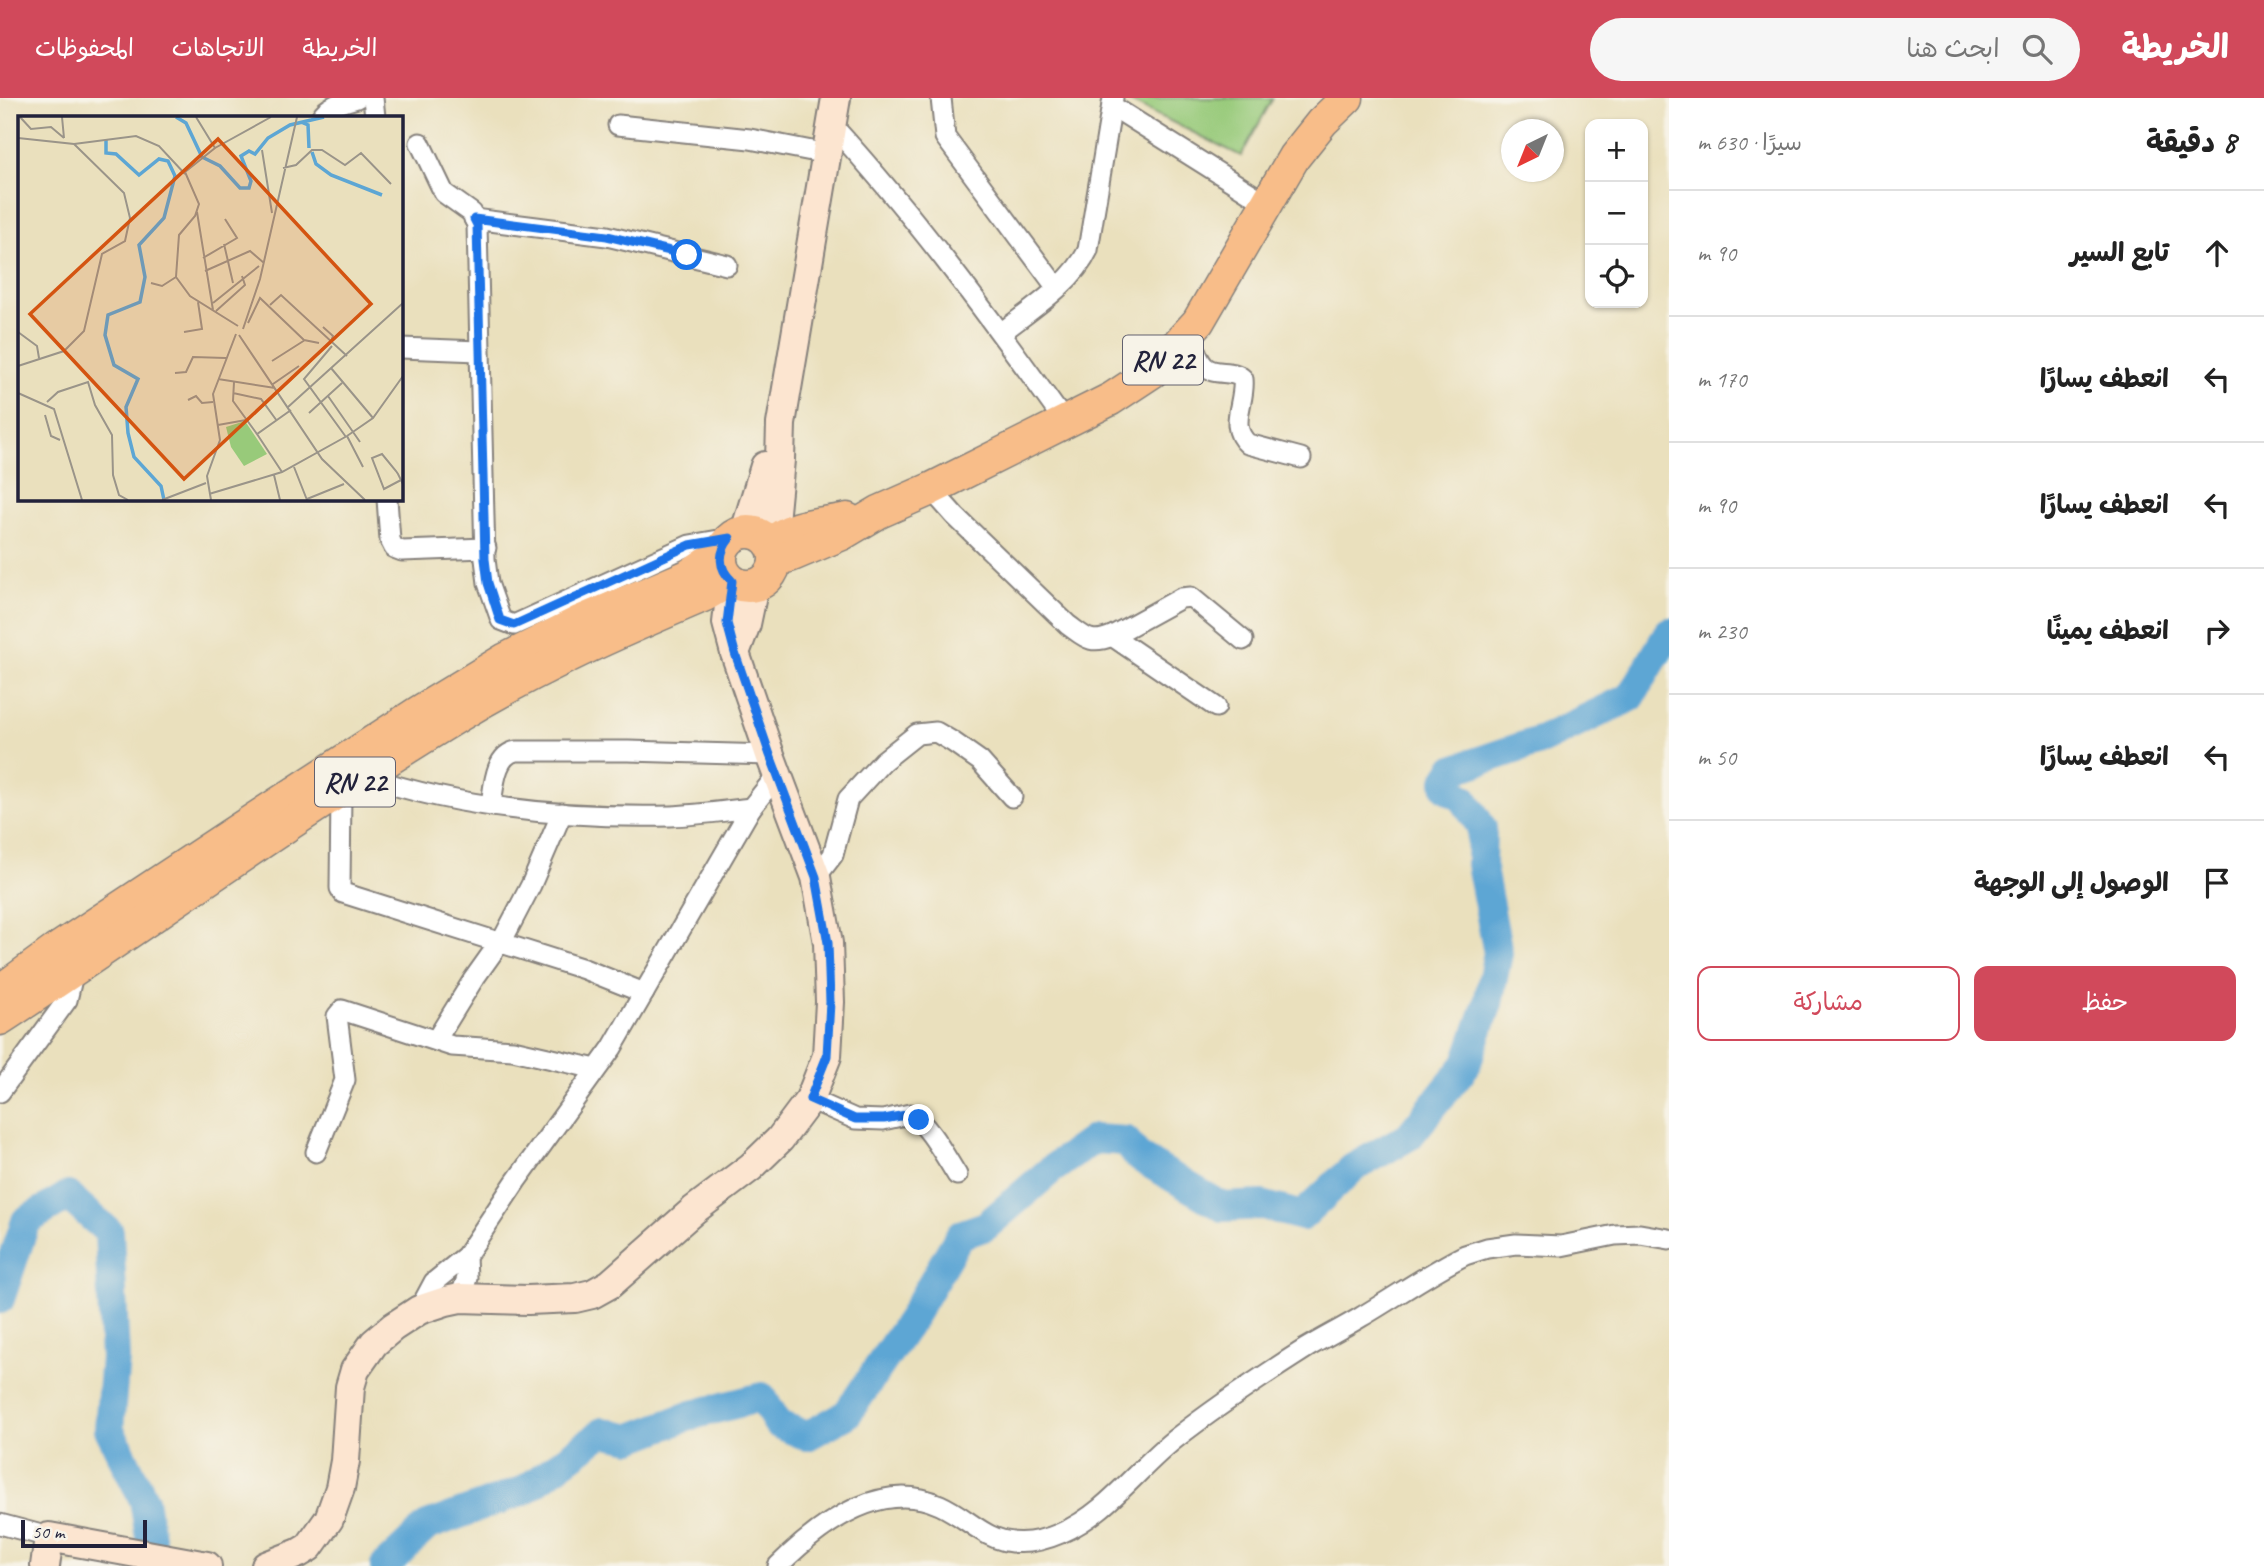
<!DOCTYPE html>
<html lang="ar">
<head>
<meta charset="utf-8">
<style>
  :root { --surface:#fff; --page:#f6f6f6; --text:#222; --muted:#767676; --line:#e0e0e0; --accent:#d1495b }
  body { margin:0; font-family:Caveat,"Playpen Sans Arabic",sans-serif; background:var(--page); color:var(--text); direction:rtl }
  .controls { position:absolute; right:21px; top:21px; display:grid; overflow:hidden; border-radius:14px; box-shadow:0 2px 5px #0004 }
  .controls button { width:63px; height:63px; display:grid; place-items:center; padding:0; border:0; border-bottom:2px solid var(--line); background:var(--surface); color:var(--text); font:35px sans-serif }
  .compass { position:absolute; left:1501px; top:21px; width:63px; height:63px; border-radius:50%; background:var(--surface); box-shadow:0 2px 5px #0004; rotate:223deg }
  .scale { position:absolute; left:21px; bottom:18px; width:126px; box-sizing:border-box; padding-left:7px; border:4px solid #22223b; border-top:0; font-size:19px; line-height:24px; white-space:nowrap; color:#22223b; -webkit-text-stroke:5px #f7f3e8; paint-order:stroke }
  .stop { position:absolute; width:21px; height:21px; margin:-16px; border:5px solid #1a73e8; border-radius:50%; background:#fff }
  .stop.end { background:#1a73e8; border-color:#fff; box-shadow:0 2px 7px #0008 }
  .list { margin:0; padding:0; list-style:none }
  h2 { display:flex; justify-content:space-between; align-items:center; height:91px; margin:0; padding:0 28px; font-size:30px }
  h2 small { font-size:23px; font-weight:400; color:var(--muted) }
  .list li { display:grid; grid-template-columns:46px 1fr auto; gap:21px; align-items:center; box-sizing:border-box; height:126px; padding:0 28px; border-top:2px solid var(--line) }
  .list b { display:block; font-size:26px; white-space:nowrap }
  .list em { font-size:23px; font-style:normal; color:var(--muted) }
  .actions { display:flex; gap:14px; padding:21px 28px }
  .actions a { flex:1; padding:16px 0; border:2px solid var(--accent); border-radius:14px; text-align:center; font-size:24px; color:var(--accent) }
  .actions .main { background:var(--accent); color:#fff }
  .icon { flex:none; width:38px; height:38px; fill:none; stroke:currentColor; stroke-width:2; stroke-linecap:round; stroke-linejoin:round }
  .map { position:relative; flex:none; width:1669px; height:1468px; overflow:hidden; direction:ltr }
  header { display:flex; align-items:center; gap:42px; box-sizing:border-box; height:98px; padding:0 35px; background:var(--accent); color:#fff }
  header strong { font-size:33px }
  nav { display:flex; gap:38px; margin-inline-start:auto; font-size:24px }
  .search { width:490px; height:63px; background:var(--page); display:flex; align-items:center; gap:18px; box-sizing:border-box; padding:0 24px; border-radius:38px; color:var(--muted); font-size:26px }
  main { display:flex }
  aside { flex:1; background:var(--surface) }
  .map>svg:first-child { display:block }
  .green { fill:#98ca7a; stroke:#5d765a; stroke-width:2 }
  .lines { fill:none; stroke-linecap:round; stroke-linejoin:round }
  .river { stroke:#5da6d4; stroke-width:30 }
  .minor-casing { stroke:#86817c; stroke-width:23 }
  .secondary-casing { stroke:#86817c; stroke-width:32 }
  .primary-casing { stroke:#86817c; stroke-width:35 }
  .minor { stroke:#fff; stroke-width:19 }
  .secondary { stroke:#fce5d0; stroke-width:28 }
  .primary { stroke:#f8bd89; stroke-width:32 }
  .route { stroke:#1a73e8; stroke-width:9 }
  .labels { text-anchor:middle; stroke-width:7; stroke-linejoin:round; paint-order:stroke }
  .shield { fill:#f7f3e8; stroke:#62616f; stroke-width:2 }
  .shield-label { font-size:28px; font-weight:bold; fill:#22223b }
  .inset-river { fill:none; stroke:#5da6d4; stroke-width:3.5 }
  .inset-road { fill:none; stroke:#9a9489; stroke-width:2 }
  .view { fill:#d45411; fill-opacity:0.15; stroke:#d45411; stroke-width:3.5 }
  .inset-edge { fill:none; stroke:#22223b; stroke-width:3.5 }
</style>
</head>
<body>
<header>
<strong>الخريطة</strong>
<div class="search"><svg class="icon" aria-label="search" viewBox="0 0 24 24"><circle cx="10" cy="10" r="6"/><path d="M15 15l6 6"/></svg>ابحث هنا</div>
<nav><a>الخريطة</a><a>الاتجاهات</a><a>المحفوظات</a></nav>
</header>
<main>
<aside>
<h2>8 دقيقة<small>سيرًا · 630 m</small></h2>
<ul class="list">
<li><svg class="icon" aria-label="ahead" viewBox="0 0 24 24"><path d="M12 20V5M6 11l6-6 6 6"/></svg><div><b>تابع السير</b></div><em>90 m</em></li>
<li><svg class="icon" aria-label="left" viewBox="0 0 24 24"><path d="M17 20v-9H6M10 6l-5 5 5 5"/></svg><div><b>انعطف يسارًا</b></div><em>170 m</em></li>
<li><svg class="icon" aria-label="left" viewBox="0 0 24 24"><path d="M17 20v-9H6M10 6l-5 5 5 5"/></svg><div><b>انعطف يسارًا</b></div><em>90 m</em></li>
<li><svg class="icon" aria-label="right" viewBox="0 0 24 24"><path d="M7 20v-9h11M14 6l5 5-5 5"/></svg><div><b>انعطف يمينًا</b></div><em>230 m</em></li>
<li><svg class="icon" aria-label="left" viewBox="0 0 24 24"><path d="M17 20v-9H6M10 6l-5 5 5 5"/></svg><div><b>انعطف يسارًا</b></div><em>50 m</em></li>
<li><svg class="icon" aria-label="arrive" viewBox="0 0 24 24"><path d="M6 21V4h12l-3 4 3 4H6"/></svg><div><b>الوصول إلى الوجهة</b></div></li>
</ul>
<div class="actions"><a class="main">حفظ</a><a>مشاركة</a></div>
</aside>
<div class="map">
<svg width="1669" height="1468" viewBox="0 0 1669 1468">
  <rect width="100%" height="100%" fill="#f7f3e8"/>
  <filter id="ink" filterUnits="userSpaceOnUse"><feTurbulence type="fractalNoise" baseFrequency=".0143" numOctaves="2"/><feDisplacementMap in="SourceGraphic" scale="14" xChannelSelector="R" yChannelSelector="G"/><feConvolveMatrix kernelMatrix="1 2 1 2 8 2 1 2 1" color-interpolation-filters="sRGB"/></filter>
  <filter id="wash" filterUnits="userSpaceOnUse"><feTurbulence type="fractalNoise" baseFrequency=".00686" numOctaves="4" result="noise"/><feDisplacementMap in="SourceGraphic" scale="28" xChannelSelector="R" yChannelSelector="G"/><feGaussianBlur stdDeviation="1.57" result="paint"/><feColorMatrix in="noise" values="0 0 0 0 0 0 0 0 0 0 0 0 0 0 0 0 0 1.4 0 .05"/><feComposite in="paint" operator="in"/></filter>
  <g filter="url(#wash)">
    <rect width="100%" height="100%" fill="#eae0bd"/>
    <polygon class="green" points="1123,0 1273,0 1241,58"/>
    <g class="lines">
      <g class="river">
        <polyline points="0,1201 26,1123 68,1098 109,1134 115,1260 109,1331 144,1402 152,1452 151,1468"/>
        <polyline points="385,1468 427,1428 525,1392 603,1334 632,1340 692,1317 762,1299 778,1326 807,1338 847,1316 911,1221 960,1137 986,1128 1052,1071 1094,1041 1126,1043 1137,1058 1223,1109 1262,1107 1302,1118 1353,1070 1409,1038 1466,967 1488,905 1498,855 1481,766 1482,730 1464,701 1447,690 1446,683 1453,672 1542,642 1631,599 1669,534"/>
      </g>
    </g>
  </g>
  <g filter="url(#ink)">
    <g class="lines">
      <defs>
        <g id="minor">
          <polyline points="373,0 375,19"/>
          <polyline points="941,0 945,39 1057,190"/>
          <polyline points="1112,8 1266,105"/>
          <path d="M321,19c7,-12 23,-15 36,-19"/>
          <polyline points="618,27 750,41 827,56"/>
          <path d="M832,27c85,93 159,194 232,296"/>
          <polyline points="420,45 444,95 472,115 477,127 485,461 488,485 501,522 514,527 690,447 730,440"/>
          <polyline points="474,121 607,138 727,167"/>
          <path d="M1001,235c29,-23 72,-50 87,-83l25,-152"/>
          <path d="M1189,235c4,10 8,26 15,33 10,11 29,2 39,13 3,23 -16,47 5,65l53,14"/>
          <polyline points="401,250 479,253"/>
          <path d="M931,391l24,27 113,109c17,12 22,20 44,11l69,-38 10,-1 52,43"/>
          <polyline points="387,401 390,442 394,450 402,453 486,450"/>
          <polyline points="1112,538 1216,609"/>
          <path d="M365,678c95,33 205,42 306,40 26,-1 53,-5 80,-8"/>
          <polyline points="337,688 341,694 340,790 343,795 584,871 644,895"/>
          <path d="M491,706c3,-18 4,-49 25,-53h112l142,4"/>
          <polyline points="816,779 833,757 848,701 883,663 917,636 936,634 953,644 980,663 1012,699"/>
          <polyline points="436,942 473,882 505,837 531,787 562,715"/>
          <polyline points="0,994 67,902 71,885 69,876"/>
          <path d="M810,1001l45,20 28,1 27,-6c18,9 36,44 47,61"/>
          <polyline points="316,1054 345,982 337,918 342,912 452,948 513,952 596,971"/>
          <polyline points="460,1200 467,1180 466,1158"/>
          <polyline points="419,1212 434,1184 466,1158 516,1083 612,950 751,710 778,676"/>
          <polyline points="0,1426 49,1439"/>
          <path d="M778,1468c41,-41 102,-88 162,-61 18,8 33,22 49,30 23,12 49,8 72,-2 45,-19 76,-64 114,-94 41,-32 86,-62 130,-90 18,-11 38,-21 56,-32 34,-20 68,-44 104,-62l22,-7 29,-4 45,2 54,-11 25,-1 29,5"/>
        </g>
        <g id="secondary">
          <polyline points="745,434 765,368"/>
          <polyline points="765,440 774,424 780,362 781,326 836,0"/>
          <polyline points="735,555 746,526 754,488"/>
          <polyline points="45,1468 49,1439 207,1468"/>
          <polyline points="266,1468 299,1455 309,1449 329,1421 340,1390 345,1363 350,1289 355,1272 374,1245 393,1229 419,1212 446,1203 460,1200 528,1202 575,1200 592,1196 610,1186 694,1112 751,1069 780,1041 810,1001 827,958 830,904 828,845 816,779 770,657 735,555 727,525 732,483"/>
        </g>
        <g id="primary">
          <circle cx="748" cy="461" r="27"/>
          <path d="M771,446c21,-21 49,-19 76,-25"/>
          <polyline points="776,461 790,458 842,436 879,414 931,391 1111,301 1152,274 1198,224 1294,59 1322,24 1347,0"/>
          <polyline points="0,893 56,852 227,739 419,614 506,561 579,524 688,478 721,455"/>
          <path d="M0,921c153,-101 302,-208 458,-303 78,-48 163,-85 247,-121l12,-7 10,-11"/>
        </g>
      </defs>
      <use href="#minor" class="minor-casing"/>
      <use href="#secondary" class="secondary-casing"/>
      <use href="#primary" class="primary-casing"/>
      <use href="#minor" class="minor"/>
      <use href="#secondary" class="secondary"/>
      <use href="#primary" class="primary"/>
    </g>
  </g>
  <g class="lines" filter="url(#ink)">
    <path class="route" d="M687,157l-80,-19 -133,-17 3,6 8,334 3,24 12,37 14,5 176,-80 40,-7c-12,15 -12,30 2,43l-5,42 8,30 35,102 46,122 12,66 2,59 -3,54 -17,43 45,20h29l27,-5 8,6"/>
  </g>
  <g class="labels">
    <g class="shield">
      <rect x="1123" y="237.5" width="80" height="49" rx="5"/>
      <rect x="315" y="659.5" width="80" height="49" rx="5"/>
    </g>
    <g class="shield-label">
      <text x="1163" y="272">RN 22</text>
      <text x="355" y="694">RN 22</text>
    </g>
  </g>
  <g transform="translate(18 18)">
    <rect width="385" height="385" fill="#eae0bd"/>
    <path d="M227,305l22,33 -23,12 -13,-19 -5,-20z" fill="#98ca7a"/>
    <path class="inset-river" d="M158,1l10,6 16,34 18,9 20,22h9l2,-7 -10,-25 8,-5 6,3 13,-16 22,-13 34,-8M283,6l7,3 1,23M88,24v13l10,1 23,21 20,-16 9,2 7,15 -11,42 -25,27 6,32 -5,25 -32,13 -3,20 9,30 24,14 -12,28 2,26 6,24 27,29 3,14M294,36l4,12 15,11 51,20"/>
    <path class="inset-road" d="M2,1l11,12 20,-2 13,11M44,1l2,21M178,1l19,31 -30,24 14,32 -4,12 -16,19 -3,42 14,19 48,30M0,22l56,6 50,49 6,25 -5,23 -23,13 -18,77 -20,20 -46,15M56,28l62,-8 23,10 26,28M197,32l56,-31M244,34l10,63M265,52l13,-3 16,-15h10l23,15 16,-12 30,31M179,96l16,98M206,128l9,39M185,142l34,-20 -12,-19M187,155l45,-20 14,12M133,167l11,3 14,-9M195,187l46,-37M252,189l11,-10 66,61M198,195l29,-26 -3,-9M230,207l12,-25 44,42 15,3M305,211l10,9 -3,8M225,213l17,-50 37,-162M0,216l19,14 2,12M166,216l18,-3 -4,-27M221,219l83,124 43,41M314,230l-28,33 42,58M254,245l33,-21M313,252l42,50M157,257l11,-1 7,-15 33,1M200,263l57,9M216,266l-1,19 24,33 34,-24M255,268l26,-18M0,277l36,16 28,91M215,277l28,6 16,22M310,280l32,46M170,284l8,-4 6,7 11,-1M29,286l11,-10 30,-10 7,23 17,30 1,40 6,20 9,5M270,291l115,-104M291,297l33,-30M27,299l6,21 9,4M200,309l28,-5M239,318l25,38M329,320l16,31M276,351l13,33M256,359l6,25M383,364l-17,9 -12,-31 10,-4 14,17 2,3 5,10M191,378l73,-22 65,-36 26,-18 30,-42M289,383l37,-15M144,384l44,-17M193,384l-4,-24 13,-36 -7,-46 23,-60"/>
    <path class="view" d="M200,23l153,165 -187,175 -154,-165z"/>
    <rect width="385" height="385" class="inset-edge"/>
  </g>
</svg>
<div class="controls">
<button>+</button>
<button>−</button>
<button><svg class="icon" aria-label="locate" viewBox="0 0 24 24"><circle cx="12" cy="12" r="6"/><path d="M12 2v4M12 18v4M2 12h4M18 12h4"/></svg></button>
</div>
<svg class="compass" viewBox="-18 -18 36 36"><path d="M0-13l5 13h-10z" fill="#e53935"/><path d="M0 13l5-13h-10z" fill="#767676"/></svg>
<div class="scale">50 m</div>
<div class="stop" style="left:687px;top:157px"></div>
<div class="stop end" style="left:919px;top:1022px"></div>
</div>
</main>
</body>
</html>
